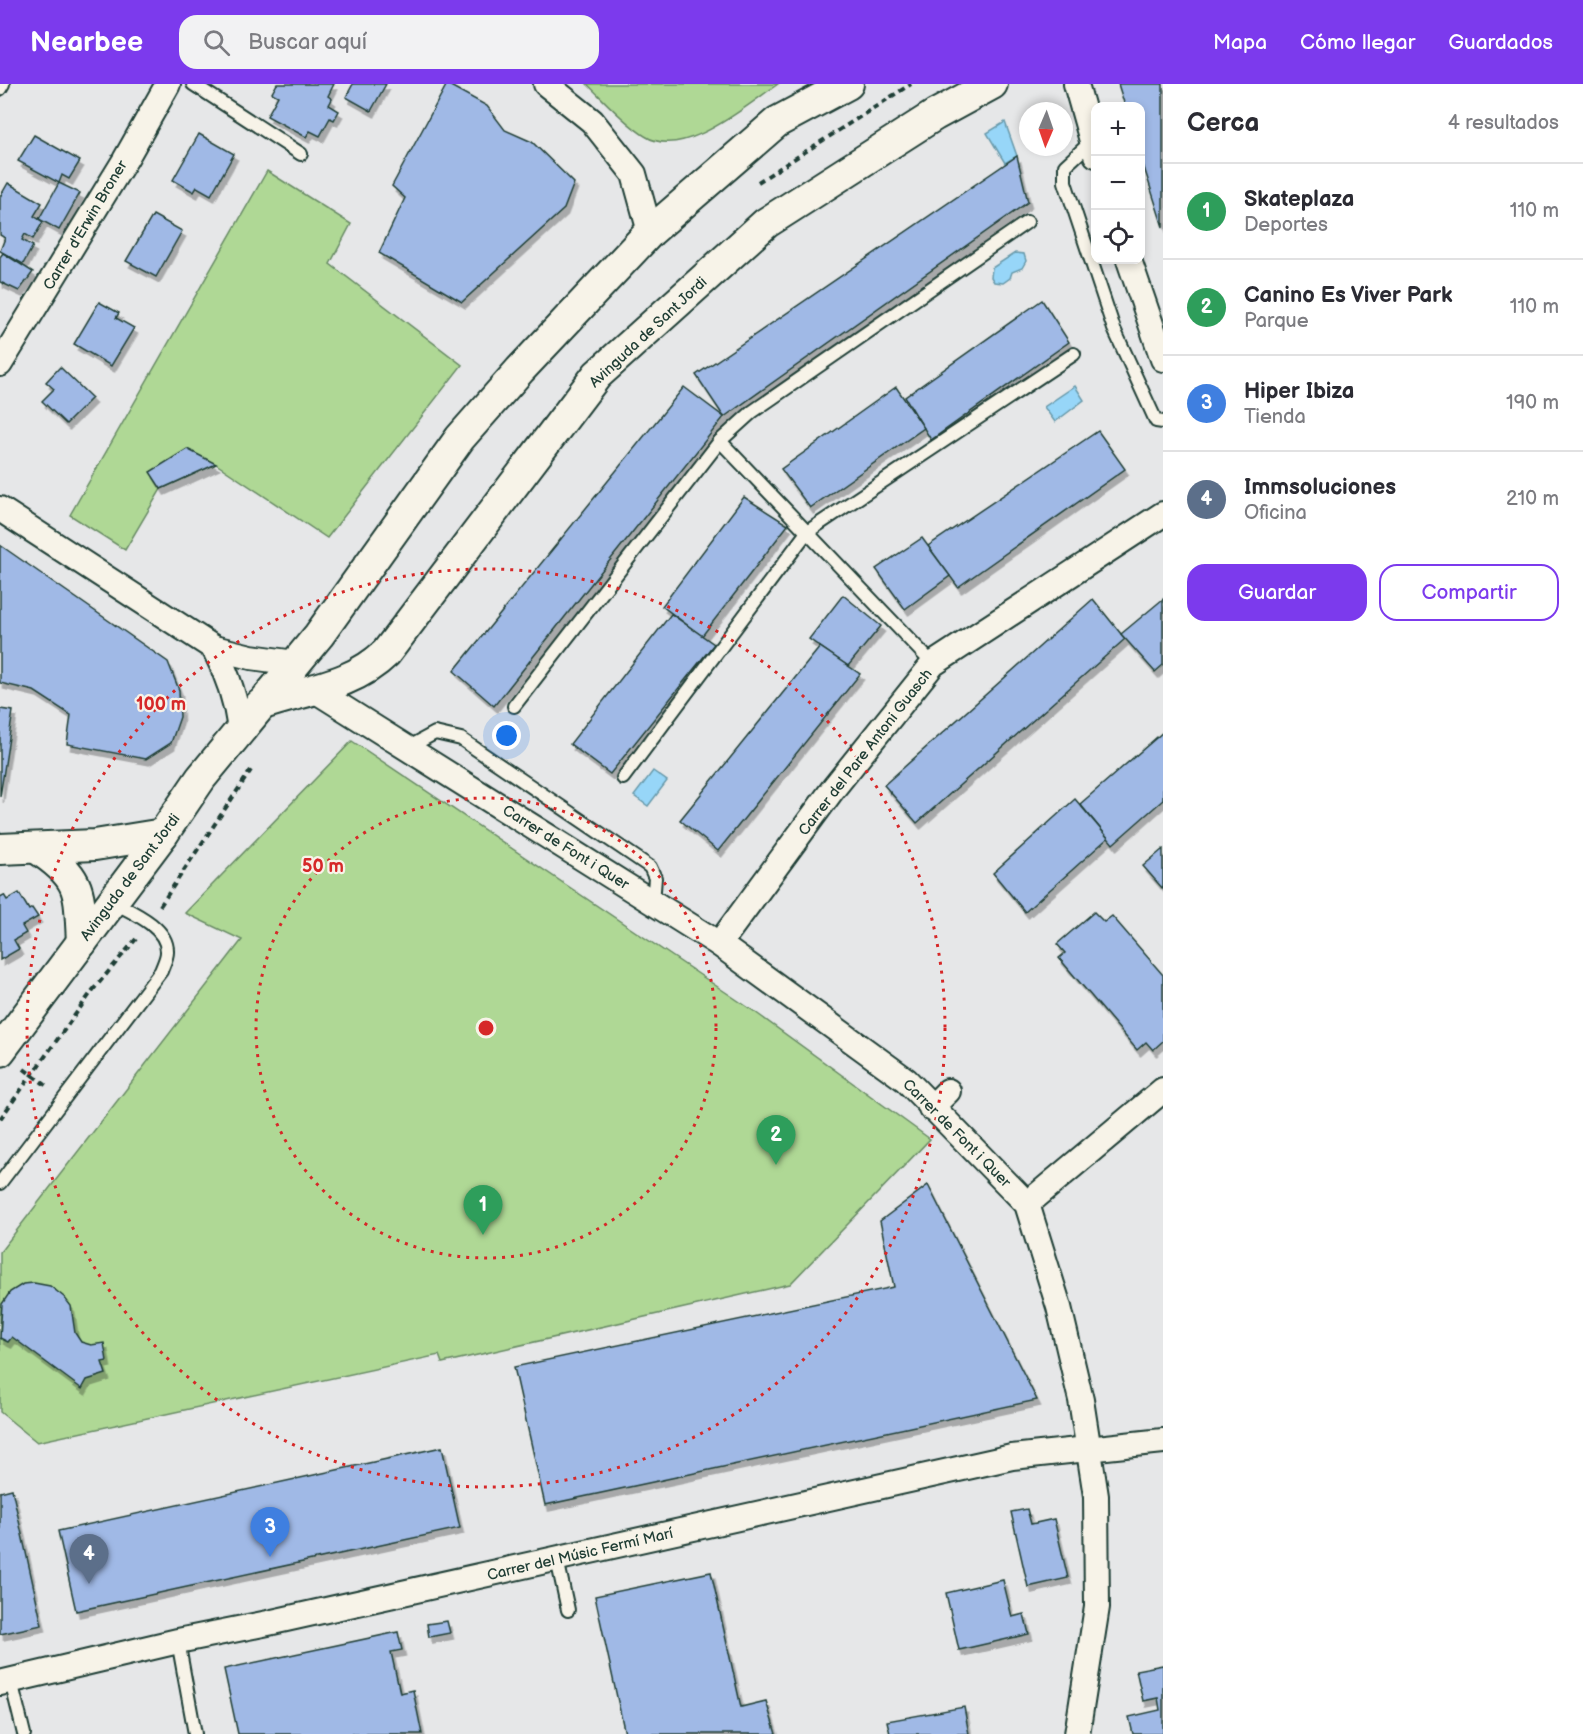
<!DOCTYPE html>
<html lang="es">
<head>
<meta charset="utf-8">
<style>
  :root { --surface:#fff; --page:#f2f2f3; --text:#2b2b33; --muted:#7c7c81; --line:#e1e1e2; --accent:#7c3aed }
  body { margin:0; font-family:"Balsamiq Sans",sans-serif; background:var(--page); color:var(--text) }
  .controls { position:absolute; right:18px; top:18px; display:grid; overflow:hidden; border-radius:12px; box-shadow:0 3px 9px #0003 }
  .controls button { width:54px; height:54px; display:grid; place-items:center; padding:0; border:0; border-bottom:2px solid var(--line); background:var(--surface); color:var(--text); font:30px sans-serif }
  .compass { position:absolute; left:1019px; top:18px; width:54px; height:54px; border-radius:50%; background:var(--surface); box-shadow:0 3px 9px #0003; rotate:182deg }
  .you { position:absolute; left:507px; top:652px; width:21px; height:21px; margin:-15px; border:4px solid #fff; border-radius:50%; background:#1a73e8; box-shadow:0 0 0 9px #1a73e833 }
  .badge { display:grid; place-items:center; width:39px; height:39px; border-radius:50%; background:var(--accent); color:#fff; font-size:20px; font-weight:700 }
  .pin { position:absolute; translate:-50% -50px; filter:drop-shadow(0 2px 3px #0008) }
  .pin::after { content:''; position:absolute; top:32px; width:21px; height:18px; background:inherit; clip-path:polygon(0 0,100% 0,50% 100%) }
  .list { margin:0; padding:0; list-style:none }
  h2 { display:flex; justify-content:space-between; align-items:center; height:78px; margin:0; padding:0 24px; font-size:26px }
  h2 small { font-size:20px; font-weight:400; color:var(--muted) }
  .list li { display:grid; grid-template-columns:39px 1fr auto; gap:18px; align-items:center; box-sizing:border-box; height:96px; padding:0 24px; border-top:2px solid var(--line) }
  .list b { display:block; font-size:22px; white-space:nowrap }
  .list p { margin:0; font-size:20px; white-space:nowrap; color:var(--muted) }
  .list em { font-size:20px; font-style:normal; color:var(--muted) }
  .actions { display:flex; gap:12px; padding:18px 24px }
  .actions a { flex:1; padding:14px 0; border:2px solid var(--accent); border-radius:18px; text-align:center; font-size:21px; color:var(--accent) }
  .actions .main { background:var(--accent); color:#fff }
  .icon { flex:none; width:33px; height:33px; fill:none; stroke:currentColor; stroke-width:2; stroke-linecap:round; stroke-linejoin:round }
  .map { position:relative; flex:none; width:1163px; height:1650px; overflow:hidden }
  header { display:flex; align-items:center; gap:36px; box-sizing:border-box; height:84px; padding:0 30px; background:var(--accent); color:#fff }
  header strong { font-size:28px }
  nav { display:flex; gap:33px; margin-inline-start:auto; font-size:21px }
  .search { width:420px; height:54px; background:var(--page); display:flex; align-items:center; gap:15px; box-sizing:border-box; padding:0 21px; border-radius:18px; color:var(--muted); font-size:22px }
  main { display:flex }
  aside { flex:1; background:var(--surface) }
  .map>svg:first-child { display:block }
  .green { fill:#afd895; stroke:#678a64; stroke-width:1.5 }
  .water { fill:#97d6f8; stroke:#6799aa; stroke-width:1.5 }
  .building { fill:#a0b9e6; stroke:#1f3d34; stroke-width:1.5; filter:url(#shadow) }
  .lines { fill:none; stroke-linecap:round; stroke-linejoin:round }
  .service-casing { stroke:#1f3d34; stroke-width:16 }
  .minor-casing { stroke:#1f3d34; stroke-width:28 }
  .tertiary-casing { stroke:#1f3d34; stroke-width:34 }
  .path { stroke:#1f3d34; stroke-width:4; stroke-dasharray:6 4.5; stroke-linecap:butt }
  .service { stroke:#f7f3e8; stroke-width:12 }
  .minor { stroke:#f7f3e8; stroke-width:24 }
  .tertiary { stroke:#f7f3e8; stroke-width:30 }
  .ring { fill:none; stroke:#d62828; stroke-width:3; stroke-dasharray:3 6 }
  .labels { text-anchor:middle; stroke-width:4.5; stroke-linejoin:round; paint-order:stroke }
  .street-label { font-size:15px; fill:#1f3d34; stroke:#f7f3e8 }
  .centre { fill:#d62828; stroke:#f7f3e8; stroke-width:3 }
  .ring-label { font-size:18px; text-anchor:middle; font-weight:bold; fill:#d62828; stroke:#f7f3e8; stroke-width:4.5; stroke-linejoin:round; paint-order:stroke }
</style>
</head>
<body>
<header>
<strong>Nearbee</strong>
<div class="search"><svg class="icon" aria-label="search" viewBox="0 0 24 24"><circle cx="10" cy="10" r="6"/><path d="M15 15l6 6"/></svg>Buscar aquí</div>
<nav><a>Mapa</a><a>Cómo llegar</a><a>Guardados</a></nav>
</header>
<main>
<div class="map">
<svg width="1163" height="1650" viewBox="0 0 1163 1650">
  <defs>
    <filter id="shadow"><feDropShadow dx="3.5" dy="6" stdDeviation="0" flood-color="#0004"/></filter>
  </defs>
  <rect width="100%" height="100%" fill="#e6e7e8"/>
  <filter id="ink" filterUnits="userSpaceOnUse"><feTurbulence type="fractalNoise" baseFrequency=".0167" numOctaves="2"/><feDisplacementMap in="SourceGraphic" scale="12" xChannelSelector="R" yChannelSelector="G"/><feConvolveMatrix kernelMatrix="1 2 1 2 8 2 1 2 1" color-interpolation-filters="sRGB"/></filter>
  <g filter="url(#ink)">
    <g class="green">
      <path d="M587,0h191c-31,21 -95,77 -133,52 -21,-13 -40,-35 -58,-52z"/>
      <polygon points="267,87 351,140 330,180 462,281 327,454 216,380 161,405 125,466 70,431"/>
      <polygon points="352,657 755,928 930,1055 790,1200 442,1279 439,1271 37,1358 0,1328 0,1168 242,856 185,829"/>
    </g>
    <g class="water">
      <polygon points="1005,38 1017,72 1005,79 987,49"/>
      <polygon points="1015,169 1024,170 1026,177 1022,184 1012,188 1010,194 1003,199 994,198 991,193 992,184"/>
      <polygon points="1075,302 1084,316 1055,338 1044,323"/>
      <polygon points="653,687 667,697 648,722 634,712"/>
    </g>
    <g class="building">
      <polygon points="277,0 334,0 328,12 332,15 329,21 339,27 334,36 330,34 320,52 310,47 306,53 267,32 278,12 272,9"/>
      <polygon points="353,0 386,0 371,27 346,13"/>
      <polygon points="447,0 487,22 505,46 532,58 574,99 564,125 462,218 379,169 405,114 392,102"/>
      <polygon points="1118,0 1163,0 1163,143 1140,71 1140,22 1125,22"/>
      <polygon points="199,50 234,70 211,111 197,103 194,108 173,96"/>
      <polygon points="34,51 80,77 69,95 62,91 59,99 18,77"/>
      <polygon points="1017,72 1028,118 724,333 696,291"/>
      <polygon points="8,99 42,119 34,132 43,138 33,155 25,150 22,156 33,162 23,180 0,167 5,154 0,151 0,113"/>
      <polygon points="59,99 80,109 59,146 39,135"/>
      <polygon points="153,131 182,147 156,193 126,177"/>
      <polygon points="3,169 33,188 19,207 0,198 0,173"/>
      <polygon points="1042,216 1069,258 931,356 905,313"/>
      <polygon points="99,218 119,229 116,234 134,244 111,282 74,260"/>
      <polygon points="60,283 92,314 66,340 42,317 54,305 46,298"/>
      <polygon points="684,303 724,333 494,622 454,587"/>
      <polygon points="896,303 924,344 810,424 781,385"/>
      <polygon points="1098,347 1125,385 958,503 928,462"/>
      <polygon points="187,365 216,380 161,405 150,388"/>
      <polygon points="744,413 788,441 702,552 662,522"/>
      <polygon points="922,454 950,492 905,525 876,485"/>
      <polygon points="0,461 168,578 179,606 180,633 171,659 146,675 67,660 71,631 34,607 0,599"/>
      <polygon points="843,511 881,542 848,582 809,555"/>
      <polygon points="1093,515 1125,555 917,739 884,701"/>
      <polygon points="1163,515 1163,581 1155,588 1121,550"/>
      <polygon points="671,530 714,560 610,690 570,660"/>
      <polygon points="820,563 860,590 718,767 680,736"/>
      <polygon points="0,625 13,627 0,713"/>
      <polygon points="1163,648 1163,716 1113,760 1080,720"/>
      <polygon points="1075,715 1108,754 1025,828 993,789"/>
      <polygon points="1163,765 1163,805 1143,782"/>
      <polygon points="19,809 29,826 32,824 38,833 22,842 26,849 14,856 19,865 0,876 0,813 4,811 7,816"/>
      <polygon points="1094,828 1104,838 1112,832 1163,891 1163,957 1153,966 1146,958 1137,966 1059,874 1065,869 1057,860"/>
      <polygon points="928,1101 1037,1316 545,1421 514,1283 894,1203 880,1137"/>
      <polygon points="34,1199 50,1202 64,1213 71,1222 75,1249 81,1258 91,1261 104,1259 107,1277 102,1278 106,1290 87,1296 82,1305 12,1253 8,1258 0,1254 2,1220 10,1208 23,1200"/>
      <polygon points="442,1363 460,1444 76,1527 58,1447"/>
      <polygon points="12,1405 42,1541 0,1550 0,1408"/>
      <polygon points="1027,1425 1031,1440 1054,1435 1068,1494 1028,1503 1011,1428"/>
      <polygon points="711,1488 741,1623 766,1617 776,1650 625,1650 595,1512"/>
      <polygon points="1003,1496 1012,1533 1024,1530 1029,1550 959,1566 946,1509"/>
      <polygon points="447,1537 450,1549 429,1553 427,1540"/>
      <polygon points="398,1548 402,1566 391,1568 400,1609 413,1606 422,1650 238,1650 224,1585"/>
      <polygon points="1163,1581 1163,1650 1133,1650 1129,1633 1160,1626 1158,1614 1143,1617 1136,1586"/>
      <polygon points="964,1623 969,1650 890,1650 887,1637"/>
    </g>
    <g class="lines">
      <defs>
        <g id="service">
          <polyline points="193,0 301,70"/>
          <polyline points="0,5 3,0"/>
          <polyline points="1091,58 1065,82 1065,98 1114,245 1156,337 1163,338"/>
          <polyline points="720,357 752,328 1027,138"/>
          <polyline points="514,622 720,357 933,580"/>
          <polyline points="409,663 435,649 461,655 650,783 655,794 653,818"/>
          <polyline points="623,694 807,448 1074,270"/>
          <path d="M0,1099l161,-212c2,-6 6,-13 6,-19 1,-25 -35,-40 -54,-50"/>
          <polyline points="557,1475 568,1526"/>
          <polyline points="178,1557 195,1650"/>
          <polyline points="11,1597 24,1650"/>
        </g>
        <g id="minor">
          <polyline points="546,0 592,37 634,90 650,148"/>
          <polyline points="1076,0 1096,71"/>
          <polyline points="1129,176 1163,275"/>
          <polyline points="0,280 125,76 168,0"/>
          <polyline points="0,425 214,564 251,573 295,579"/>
          <path d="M214,564c14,27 22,51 26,81"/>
          <polyline points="313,605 719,860 906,996 1027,1120 1059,1223 1081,1316 1096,1412 1097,1523 1077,1650"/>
          <polyline points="719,860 833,705 933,580 1163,430"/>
          <polyline points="931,1024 948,1007"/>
          <polyline points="1027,1120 1163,1006"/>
          <polyline points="0,1599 178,1557 268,1539 1012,1373 1163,1357"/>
        </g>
        <g id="tertiary">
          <path d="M260,621c45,-16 91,-18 126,-52l211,-278 169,-152 169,-108 57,-31"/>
          <polyline points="0,765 95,761 163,750"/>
          <path d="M38,765c45,30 41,42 44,93"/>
          <polyline points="0,967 163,750 201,694 319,551 460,354 520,286 650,148 777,38 848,0"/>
        </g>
      </defs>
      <use href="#service" class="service-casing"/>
      <use href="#minor" class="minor-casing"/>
      <use href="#tertiary" class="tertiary-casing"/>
      <g class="path">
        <polyline points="758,98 911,0"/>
        <polyline points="160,822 251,686"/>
        <polyline points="24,985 47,1002"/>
        <polyline points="0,1035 93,906 136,855"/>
      </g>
      <use href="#service" class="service"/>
      <use href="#minor" class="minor"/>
      <use href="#tertiary" class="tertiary"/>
    </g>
  </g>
  <g class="ring">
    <circle cx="486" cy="944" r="230"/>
    <circle cx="486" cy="944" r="459"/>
  </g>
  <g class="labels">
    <g class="street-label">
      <text transform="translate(85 141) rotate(-59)" y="5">Carrer d'Erwin Broner</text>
      <text transform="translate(648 248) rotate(-43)" y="5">Avinguda de Sant Jordi</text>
      <text transform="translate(865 668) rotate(-52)" y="5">Carrer del Pare Antoni Guasch</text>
      <text transform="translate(566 763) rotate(32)" y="5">Carrer de Font i Quer</text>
      <text transform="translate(130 793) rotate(-53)" y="5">Avinguda de Sant Jordi</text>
      <text transform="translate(957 1049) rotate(45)" y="5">Carrer de Font i Quer</text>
      <text transform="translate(580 1470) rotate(-13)" y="5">Carrer del Músic Fermí Marí</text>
    </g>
  </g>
  <circle cx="486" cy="944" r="9" class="centre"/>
  <g class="ring-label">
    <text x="161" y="626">100 m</text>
    <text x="323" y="788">50 m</text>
  </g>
</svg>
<div class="controls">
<button>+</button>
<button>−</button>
<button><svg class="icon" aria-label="locate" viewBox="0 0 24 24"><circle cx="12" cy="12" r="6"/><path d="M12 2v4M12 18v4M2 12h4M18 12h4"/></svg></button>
</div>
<svg class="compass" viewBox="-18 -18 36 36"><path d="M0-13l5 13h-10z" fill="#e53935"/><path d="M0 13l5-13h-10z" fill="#7c7c81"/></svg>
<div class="you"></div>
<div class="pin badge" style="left:483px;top:1151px;background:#2e9e5b">1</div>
<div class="pin badge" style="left:776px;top:1081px;background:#2e9e5b">2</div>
<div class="pin badge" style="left:270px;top:1473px;background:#3f7fe0">3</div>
<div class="pin badge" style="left:89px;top:1500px;background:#5c6f8a">4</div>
</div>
<aside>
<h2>Cerca<small>4 resultados</small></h2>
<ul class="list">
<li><span class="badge" style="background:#2e9e5b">1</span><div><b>Skateplaza</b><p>Deportes</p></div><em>110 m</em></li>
<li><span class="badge" style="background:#2e9e5b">2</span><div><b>Canino Es Viver Park</b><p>Parque</p></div><em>110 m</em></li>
<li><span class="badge" style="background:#3f7fe0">3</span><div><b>Hiper Ibiza</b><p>Tienda</p></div><em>190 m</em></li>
<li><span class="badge" style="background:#5c6f8a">4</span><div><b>Immsoluciones</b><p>Oficina</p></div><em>210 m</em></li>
</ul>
<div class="actions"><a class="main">Guardar</a><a>Compartir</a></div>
</aside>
</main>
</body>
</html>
